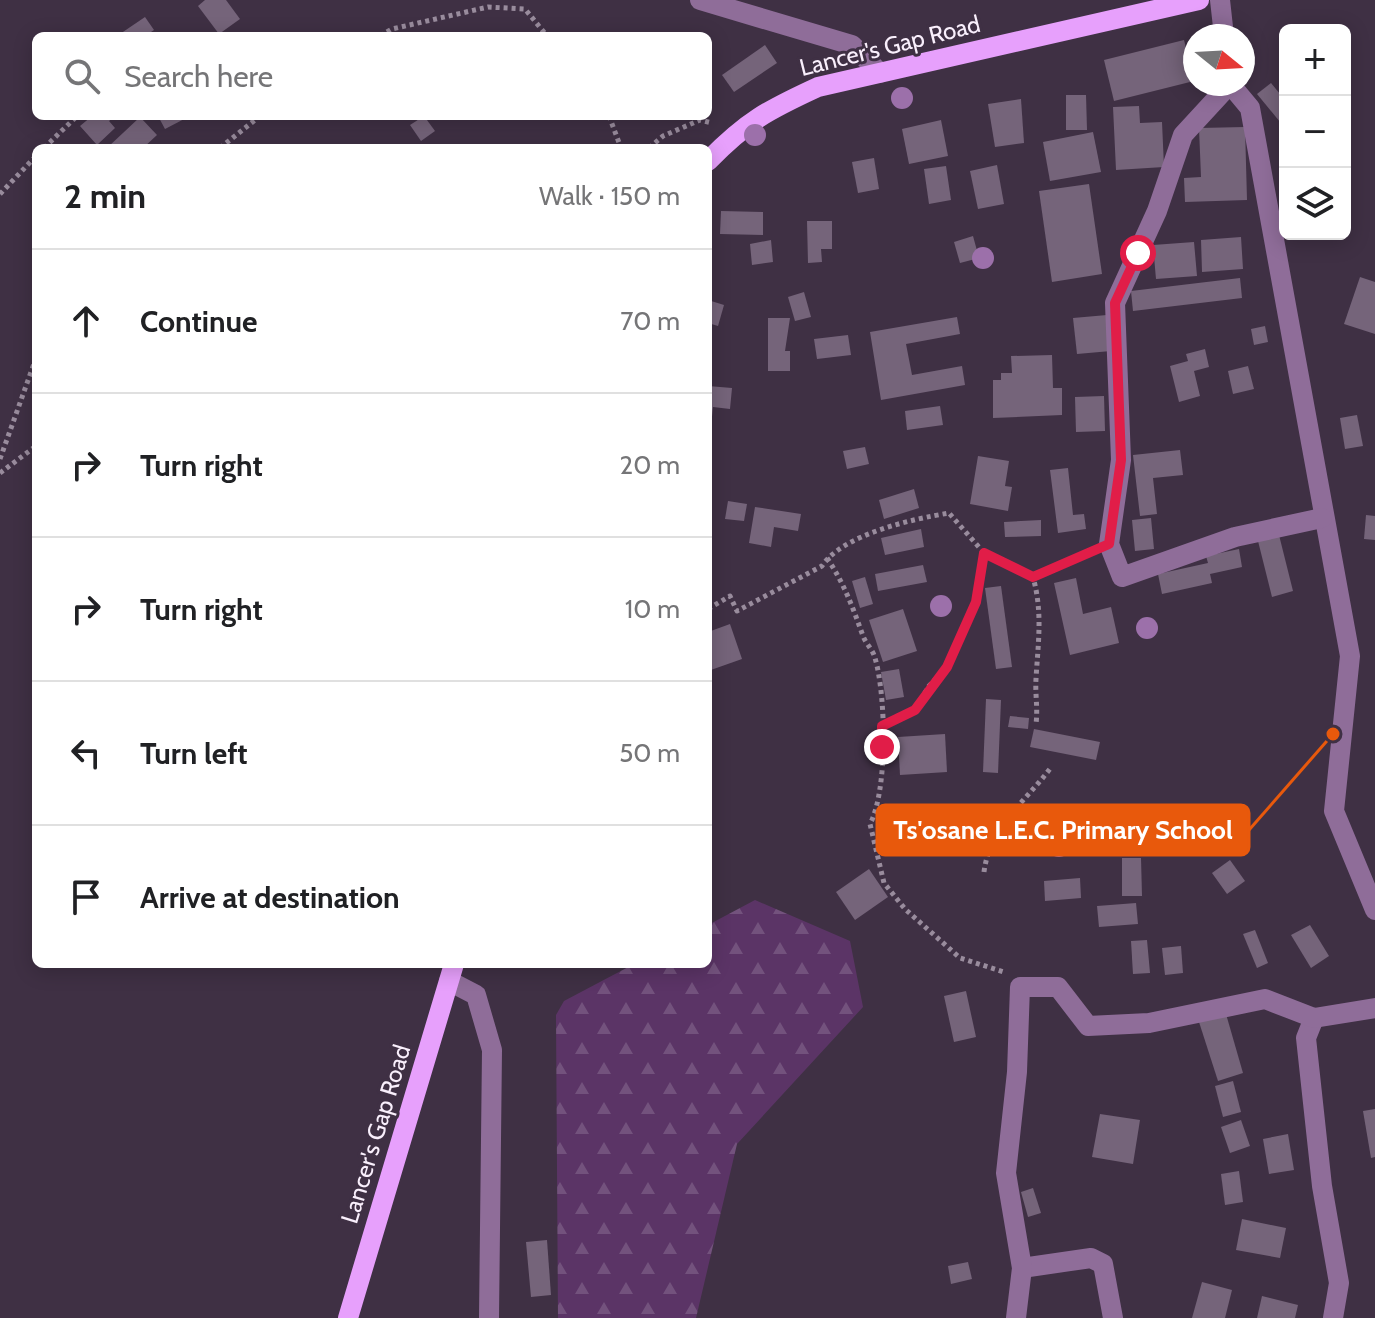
<!DOCTYPE html>
<html lang="en">
<head>
<meta charset="utf-8">
<style>
  :root { --surface:#fff; --page:#f2f2f2; --text:#202124; --muted:#757577; --line:#e0e0e0 }
  body { margin:0; font-family:Cabin,sans-serif; background:var(--page); color:var(--text) }
  .controls { position:absolute; right:24px; top:24px; display:grid; overflow:hidden; border-radius:12px; box-shadow:0 4px 20px #0003 }
  .controls button { width:72px; height:72px; display:grid; place-items:center; padding:0; border:0; border-bottom:2px solid var(--line); background:var(--surface); color:var(--text); font:40px sans-serif }
  .compass { position:absolute; left:1183px; top:24px; width:72px; height:72px; border-radius:50%; background:var(--surface); box-shadow:0 4px 20px #0003; rotate:108deg }
  .stop { position:absolute; width:24px; height:24px; margin:-18px; border:6px solid #e11d48; border-radius:50%; background:#fff }
  .stop.end { background:#e11d48; border-color:#fff; box-shadow:0 2px 8px #0008 }
  .list { margin:0; padding:0; list-style:none }
  h2 { display:flex; justify-content:space-between; align-items:center; height:104px; margin:0; padding:0 32px; font-size:34px }
  h2 small { font-size:26px; font-weight:400; color:var(--muted) }
  .list li { display:grid; grid-template-columns:52px 1fr auto; gap:24px; align-items:center; box-sizing:border-box; height:144px; padding:0 32px; border-top:2px solid var(--line) }
  .list b { display:block; font-size:30px; white-space:nowrap }
  .list em { font-size:26px; font-style:normal; color:var(--muted) }
  .icon { flex:none; width:44px; height:44px; fill:none; stroke:currentColor; stroke-width:2; stroke-linecap:round; stroke-linejoin:round }
  .map { position:relative; flex:none; width:1375px; height:1318px; overflow:hidden }
  .search { position:absolute; background:var(--surface); box-shadow:0 4px 20px #0003; left:32px; top:32px; width:680px; height:88px; display:flex; align-items:center; gap:20px; box-sizing:border-box; padding:0 28px; border-radius:12px; color:var(--muted); font-size:30px }
  .panel { position:absolute; background:var(--surface); box-shadow:0 4px 20px #0003; left:32px; top:144px; width:680px; height:824px; border-radius:12px }
  .map>svg:first-child { display:block }
  .forest { fill:url(#forest-firs) }
  .building { fill:#75647a }
  .lines { fill:none; stroke-linecap:round; stroke-linejoin:round }
  .path { stroke:#998c9d; stroke-width:5; stroke-dasharray:4 4; stroke-linecap:butt }
  .minor { stroke:#8f6d99; stroke-width:20 }
  .major { stroke:#e7a0fc; stroke-width:20 }
  .tree { fill:#9c70aa }
  .route { stroke:#e11d48; stroke-width:10 }
  .labels { text-anchor:middle; stroke-width:6; stroke-linejoin:round; paint-order:stroke }
  .street-label { font-size:24px; fill:#f9effc; stroke:#3f3044 }
  .leader { fill:none; stroke:#e8590c; stroke-width:3 }
  .callout-dot { fill:#e8590c; stroke:#3f3044; stroke-width:3 }
  .callout { fill:#e8590c; stroke:#e8590c; stroke-width:3 }
  .callout-label { font-size:26px; text-anchor:middle; font-weight:bold; fill:#fff }
</style>
</head>
<body>
<div class="map">
<svg width="1375" height="1318" viewBox="0 0 1375 1318">
  <defs>
    <pattern id="forest-firs" width="22" height="20" patternUnits="userSpaceOnUse" patternTransform="scale(2)"><rect width="22" height="20" fill="#5b3466"/><path d="M5 1l3.5 6h-7zM16 11l3.5 6h-7z" fill="#73527d"/></pattern>
  </defs>
  <rect width="100%" height="100%" fill="#3f3044"/>
  <polygon class="forest" points="755,900 850,941 863,1007 737,1144 696,1318 558,1318 556,1015 564,1001 634,964 708,964 708,925"/>
  <g class="building">
    <polygon points="205,0 226,0 240,19 219,34 198,6"/>
    <polygon points="145,17 154,30 145,36 117,36"/>
    <polygon points="1184,40 1194,81 1114,101 1104,60"/>
    <polygon points="765,45 777,63 734,92 722,75"/>
    <polygon points="1271,83 1285,100 1285,128 1257,94"/>
    <polygon points="1066,95 1086,95 1087,130 1066,130"/>
    <polygon points="1021,99 1024,143 995,147 988,104"/>
    <polygon points="1139,106 1140,123 1162,122 1164,167 1116,170 1113,107"/>
    <polygon points="92,116 115,116 109,121 115,128 97,145 80,126"/>
    <polygon points="158,116 190,116 165,129"/>
    <polygon points="424,116 435,131 421,141 410,125"/>
    <polygon points="140,117 157,135 143,148 107,148"/>
    <polygon points="941,120 948,156 909,164 902,129"/>
    <polygon points="1245,127 1247,200 1185,202 1184,178 1201,177 1199,128"/>
    <polygon points="1093,132 1101,172 1050,181 1043,142"/>
    <polygon points="874,158 879,189 858,193 852,162"/>
    <polygon points="997,165 1004,204 978,209 970,171"/>
    <polygon points="946,166 951,200 929,204 924,169"/>
    <polygon points="1089,184 1102,274 1052,282 1039,191"/>
    <polygon points="721,211 763,212 763,235 720,234"/>
    <polygon points="807,221 832,221 832,249 821,249 822,262 808,263"/>
    <polygon points="973,236 979,258 960,263 954,242"/>
    <polygon points="1241,237 1243,269 1202,272 1201,240"/>
    <polygon points="771,240 773,262 752,265 750,244"/>
    <polygon points="1194,242 1197,276 1156,279 1153,245"/>
    <polygon points="1360,277 1375,282 1375,334 1344,324"/>
    <polygon points="1240,278 1242,298 1133,311 1131,291"/>
    <polygon points="804,292 811,317 795,321 788,297"/>
    <polygon points="708,300 724,305 718,326 708,323"/>
    <polygon points="1107,315 1111,351 1077,354 1073,318"/>
    <polygon points="957,317 960,334 906,344 912,375 962,366 965,385 881,400 870,332"/>
    <polygon points="768,318 790,318 785,351 790,351 790,371 768,371"/>
    <polygon points="1265,326 1268,342 1254,345 1251,329"/>
    <polygon points="848,335 851,355 817,359 814,339"/>
    <polygon points="1205,349 1209,367 1194,371 1200,396 1179,402 1170,366 1188,361 1186,354"/>
    <polygon points="1052,355 1053,388 1062,388 1062,415 993,418 993,380 1001,380 1001,373 1012,373 1011,356"/>
    <polygon points="1248,366 1254,389 1233,394 1228,371"/>
    <polygon points="708,386 732,388 730,409 713,407 710,436"/>
    <polygon points="1104,396 1105,431 1076,432 1075,397"/>
    <polygon points="940,406 943,425 907,430 905,411"/>
    <polygon points="1357,415 1363,446 1345,449 1340,418"/>
    <polygon points="865,447 869,464 847,469 843,451"/>
    <polygon points="1180,450 1183,475 1153,478 1157,514 1140,516 1133,455"/>
    <polygon points="978,456 1009,461 1005,486 1012,487 1008,511 970,504"/>
    <polygon points="1068,468 1073,515 1084,514 1086,529 1058,533 1050,470"/>
    <polygon points="914,489 919,508 884,519 879,500"/>
    <polygon points="728,501 747,504 744,521 725,519"/>
    <polygon points="755,507 801,514 798,531 774,527 771,547 749,543"/>
    <polygon points="1366,515 1375,516 1375,540 1364,539"/>
    <polygon points="1151,518 1154,549 1135,551 1132,520"/>
    <polygon points="1041,520 1041,536 1005,537 1004,522"/>
    <polygon points="921,529 924,547 885,555 881,538"/>
    <polygon points="1279,535 1293,591 1272,597 1258,541"/>
    <polygon points="1239,549 1242,567 1210,574 1212,583 1162,594 1158,574 1208,563 1206,556"/>
    <polygon points="923,565 927,582 878,591 875,574"/>
    <polygon points="865,577 873,604 860,608 852,581"/>
    <polygon points="1076,578 1083,614 1111,607 1119,643 1070,655 1054,583"/>
    <polygon points="1001,586 1012,667 996,669 985,588"/>
    <polygon points="903,609 917,651 883,662 869,620"/>
    <polygon points="730,624 742,659 708,671 708,632"/>
    <polygon points="899,669 904,697 886,700 881,672"/>
    <polygon points="986,699 1001,700 998,773 983,772"/>
    <polygon points="1010,716 1029,718 1028,729 1008,727"/>
    <polygon points="1034,729 1100,742 1096,760 1030,747"/>
    <polygon points="945,734 947,772 900,775 898,737"/>
    <polygon points="1122,858 1141,858 1142,896 1122,896"/>
    <polygon points="1230,860 1245,881 1227,894 1212,873"/>
    <polygon points="869,869 888,897 855,920 836,892"/>
    <polygon points="1080,878 1081,898 1045,901 1044,881"/>
    <polygon points="1136,903 1138,924 1099,927 1097,906"/>
    <polygon points="1310,925 1329,956 1311,968 1291,935"/>
    <polygon points="1255,930 1268,963 1257,968 1243,934"/>
    <polygon points="1147,940 1150,973 1133,974 1131,941"/>
    <polygon points="1181,946 1183,973 1165,975 1162,948"/>
    <polygon points="966,991 976,1037 954,1042 944,996"/>
    <polygon points="1226,1014 1243,1073 1218,1081 1199,1022"/>
    <polygon points="1233,1081 1241,1112 1223,1117 1215,1086"/>
    <polygon points="1375,1109 1375,1157 1371,1158 1363,1111"/>
    <polygon points="1100,1114 1140,1120 1133,1164 1092,1157"/>
    <polygon points="1241,1120 1250,1146 1230,1153 1221,1127"/>
    <polygon points="1288,1134 1294,1170 1269,1174 1263,1139"/>
    <polygon points="1239,1171 1243,1202 1225,1205 1221,1174"/>
    <polygon points="1033,1188 1041,1213 1028,1217 1021,1192"/>
    <polygon points="1242,1219 1286,1228 1280,1258 1236,1250"/>
    <polygon points="547,1240 551,1295 531,1297 526,1242"/>
    <polygon points="968,1262 972,1279 951,1284 948,1266"/>
    <polygon points="1202,1282 1232,1290 1225,1318 1192,1318"/>
    <polygon points="1262,1296 1298,1305 1295,1318 1257,1318"/>
  </g>
  <g class="lines">
    <g class="path">
      <polyline points="380,36 392,29 488,7 525,9 547,36"/>
      <polyline points="609,116 621,148"/>
      <polyline points="44,148 77,116"/>
      <polyline points="220,148 260,116"/>
      <polyline points="649,148 663,136 700,120 712,123"/>
      <polyline points="0,194 36,156"/>
      <polyline points="0,459 36,358"/>
      <polyline points="0,473 36,446"/>
      <path d="M827,558c17,25 26,50 36,78 3,8 10,14 12,22 11,37 13,132 -5,166l14,59 21,26 55,49 44,14"/>
      <polyline points="1033,577 1087,554"/>
      <path d="M708,609l22,-13 7,15 85,-45c21,-32 91,-47 127,-53l35,40 49,24c10,36 5,66 3,102 -1,15 2,29 0,45"/>
      <polyline points="882,726 915,710 929,686 947,667 976,602 983,553"/>
      <path d="M984,872c6,-47 42,-70 68,-106"/>
    </g>
    <g class="minor">
      <polyline points="700,0 852,45 880,73"/>
      <polyline points="1220,0 1224,36"/>
      <polyline points="1230,84 1250,108 1350,656 1334,811 1375,910"/>
      <polyline points="1230,84 1183,135 1157,211 1115,303 1121,460 1109,544 1122,577 1235,537 1322,518"/>
      <polyline points="449,981 476,995 492,1050 489,1318"/>
      <polyline points="1314,1018 1306,1038 1322,1186 1339,1283 1333,1318"/>
      <polyline points="1022,1268 1091,1258 1103,1264 1113,1318"/>
      <polyline points="1016,1318 1022,1268 1006,1173 1017,1072 1020,987 1058,987 1088,1026 1149,1023 1265,999 1314,1018 1375,1008"/>
    </g>
    <g class="major">
      <path d="M708,161c39,-40 60,-51 110,-74l381,-87"/>
      <polyline points="348,1318 454,964"/>
    </g>
  </g>
  <g class="tree">
    <circle cx="902" cy="98" r="11"/>
    <circle cx="755" cy="135" r="11"/>
    <circle cx="983" cy="258" r="11"/>
    <circle cx="941" cy="606" r="11"/>
    <circle cx="1147" cy="628" r="11"/>
    <circle cx="1059" cy="846" r="11"/>
  </g>
  <g class="lines">
    <polyline class="route" points="882,747 882,726 915,710 947,667 976,602 984,553 1033,577 1109,544 1121,460 1115,303 1138,253"/>
  </g>
  <g class="labels">
    <g class="street-label">
      <text transform="translate(890 46) rotate(-14)" y="8">Lancer's Gap Road</text>
      <text transform="translate(376 1134) rotate(-73)" y="8">Lancer's Gap Road</text>
    </g>
  </g>
  <path class="leader" d="M1333 734L1249 830"/>
  <circle class="callout-dot" cx="1333" cy="734" r="8"/>
  <rect class="callout" x="877" y="805" width="372" height="50" rx="8"/>
  <g class="callout-label">
    <text x="1063" y="839">Ts'osane L.E.C. Primary School</text>
  </g>
</svg>
<div class="controls">
<button>+</button>
<button>−</button>
<button><svg class="icon" aria-label="layers" viewBox="0 0 24 24"><path d="M12 4l9 5-9 5-9-5zM3 14l9 5 9-5"/></svg></button>
</div>
<svg class="compass" viewBox="-18 -18 36 36"><path d="M0-13l5 13h-10z" fill="#e53935"/><path d="M0 13l5-13h-10z" fill="#757577"/></svg>
<div class="stop" style="left:1138px;top:253px"></div>
<div class="stop end" style="left:882px;top:747px"></div>
<div class="search"><svg class="icon" aria-label="search" viewBox="0 0 24 24"><circle cx="10" cy="10" r="6"/><path d="M15 15l6 6"/></svg>Search here</div>
<section class="panel">
<h2>2 min<small>Walk · 150 m</small></h2>
<ul class="list">
<li><svg class="icon" aria-label="ahead" viewBox="0 0 24 24"><path d="M12 20V5M6 11l6-6 6 6"/></svg><div><b>Continue</b></div><em>70 m</em></li>
<li><svg class="icon" aria-label="right" viewBox="0 0 24 24"><path d="M7 20v-9h11M14 6l5 5-5 5"/></svg><div><b>Turn right</b></div><em>20 m</em></li>
<li><svg class="icon" aria-label="right" viewBox="0 0 24 24"><path d="M7 20v-9h11M14 6l5 5-5 5"/></svg><div><b>Turn right</b></div><em>10 m</em></li>
<li><svg class="icon" aria-label="left" viewBox="0 0 24 24"><path d="M17 20v-9H6M10 6l-5 5 5 5"/></svg><div><b>Turn left</b></div><em>50 m</em></li>
<li><svg class="icon" aria-label="arrive" viewBox="0 0 24 24"><path d="M6 21V4h12l-3 4 3 4H6"/></svg><div><b>Arrive at destination</b></div></li>
</ul>
</section>
</div>
</body>
</html>
